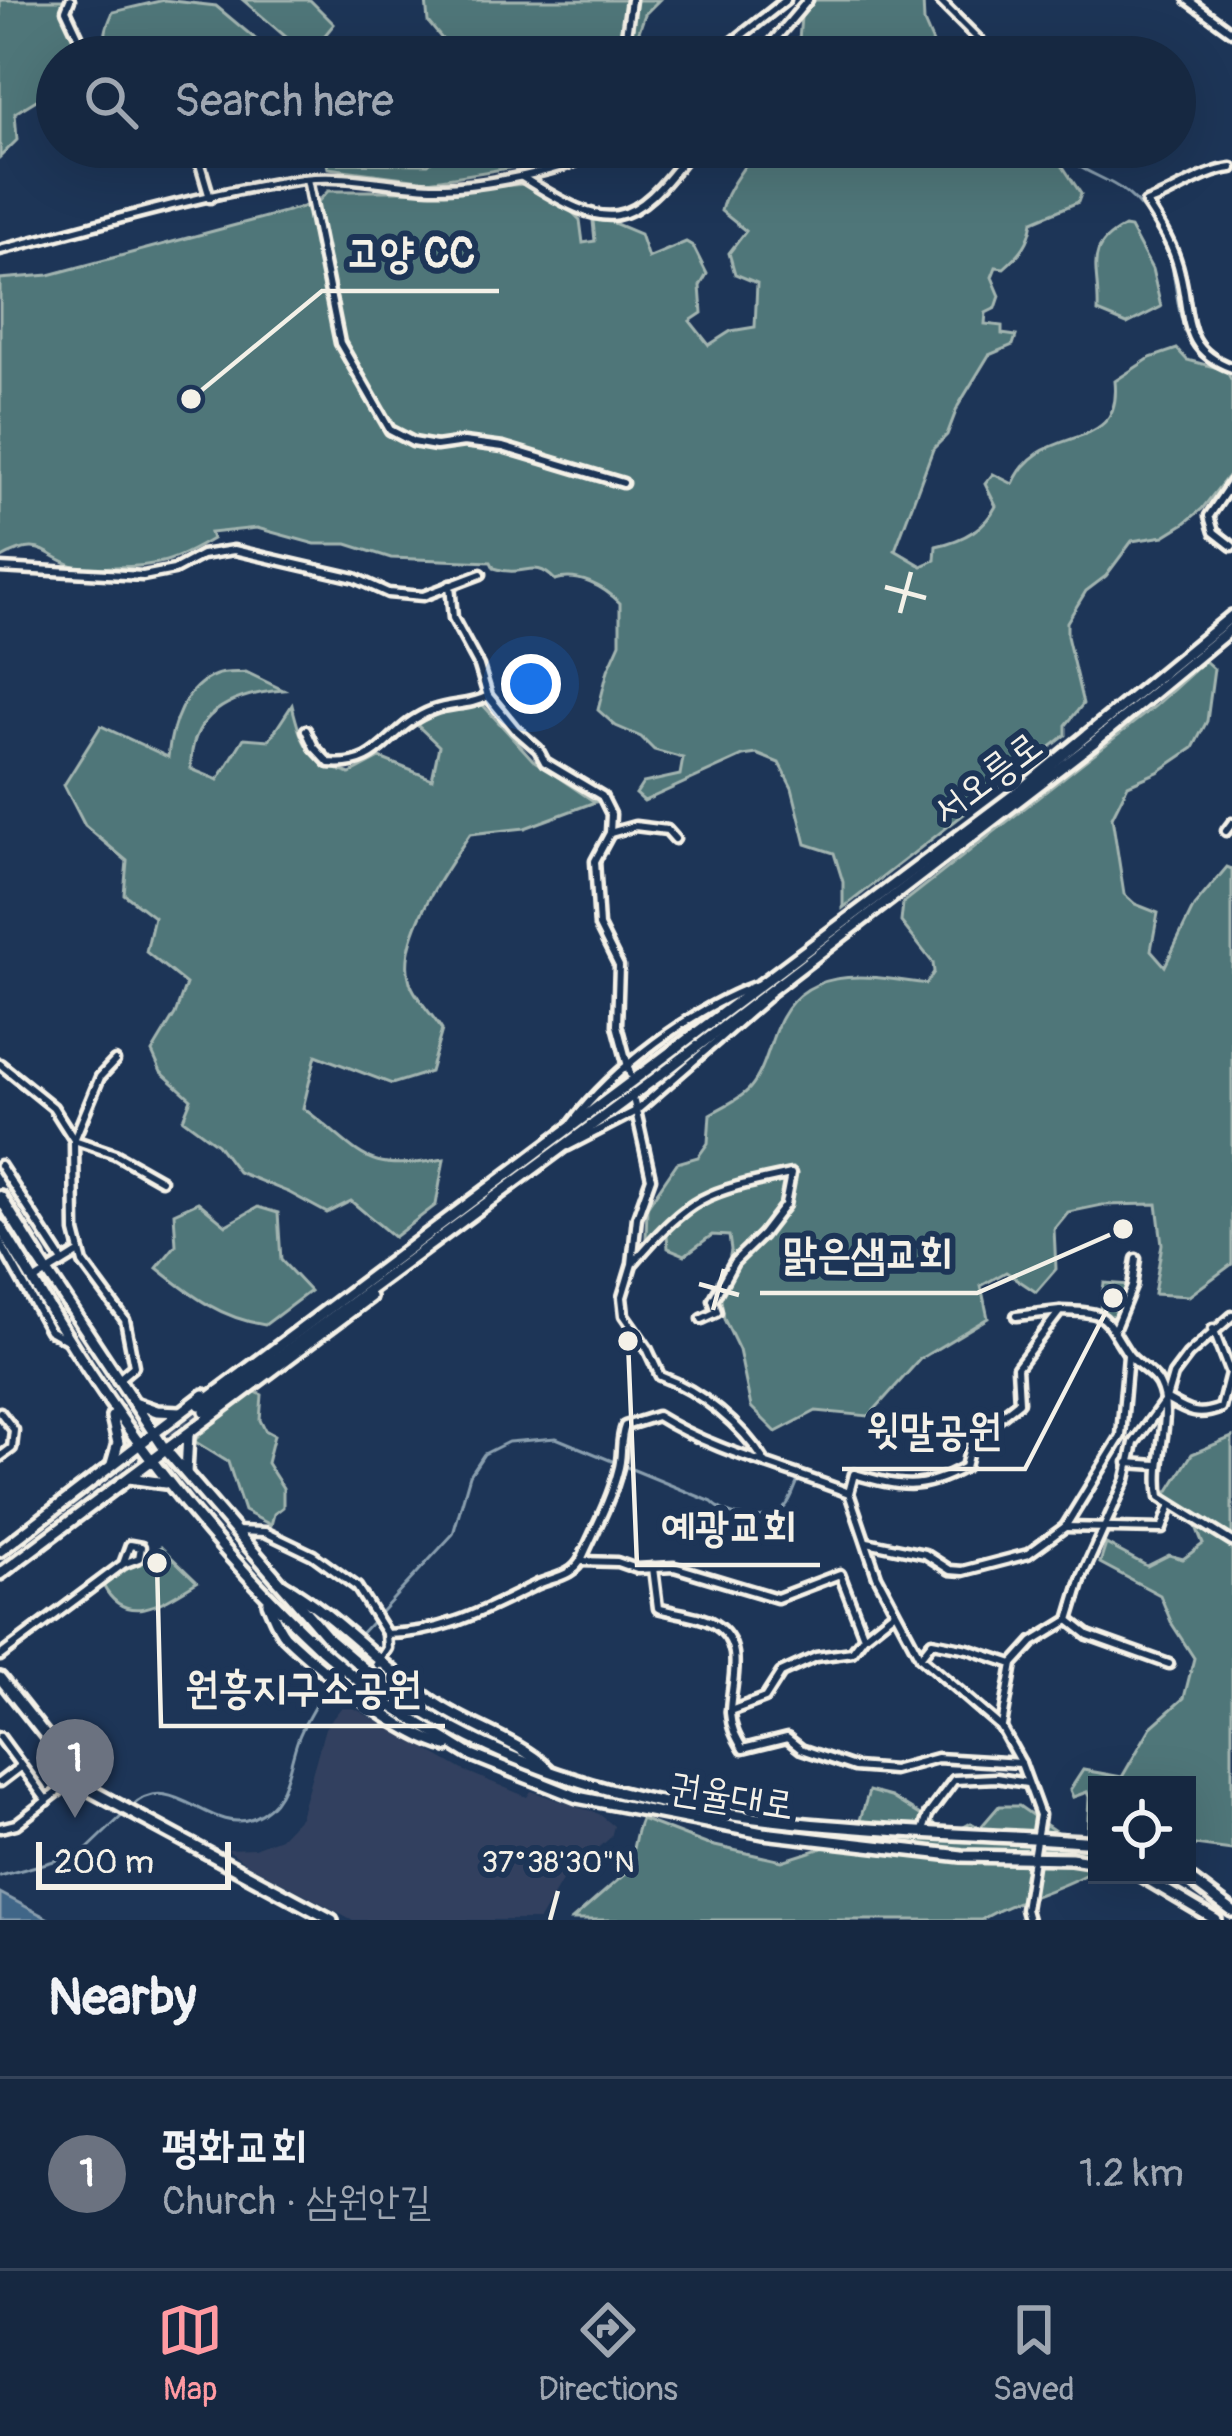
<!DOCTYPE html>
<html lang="en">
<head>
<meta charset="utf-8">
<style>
  :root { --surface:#162841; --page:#1f3048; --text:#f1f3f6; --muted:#9ea6b1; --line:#35445a; --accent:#ff9aa2 }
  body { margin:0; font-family:Pangolin,"Poor Story",sans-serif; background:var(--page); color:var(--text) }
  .controls { position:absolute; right:36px; bottom:36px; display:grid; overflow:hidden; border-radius:0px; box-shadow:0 12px 48px #0002 }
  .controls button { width:108px; height:108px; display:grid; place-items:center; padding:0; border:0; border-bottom:3px solid var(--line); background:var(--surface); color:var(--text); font:60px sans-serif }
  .scale { position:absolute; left:36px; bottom:30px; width:195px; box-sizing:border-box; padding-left:12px; border:6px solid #f4f1e8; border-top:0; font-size:33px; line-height:42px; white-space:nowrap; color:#f4f1e8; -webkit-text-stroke:9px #1d3557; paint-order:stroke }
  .you { position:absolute; left:531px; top:684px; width:42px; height:42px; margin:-30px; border:9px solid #fff; border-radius:50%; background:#1a73e8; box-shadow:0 0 0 18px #1a73e833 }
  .badge { display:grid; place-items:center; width:78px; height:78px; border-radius:50%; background:var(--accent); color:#fff; font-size:39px; font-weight:700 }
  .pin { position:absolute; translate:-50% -99px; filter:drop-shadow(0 3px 6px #0008) }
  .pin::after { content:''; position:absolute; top:63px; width:42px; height:36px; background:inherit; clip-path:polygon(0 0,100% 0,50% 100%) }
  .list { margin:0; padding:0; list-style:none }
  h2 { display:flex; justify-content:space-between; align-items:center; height:156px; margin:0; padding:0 48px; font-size:51px }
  h2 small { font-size:39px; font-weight:400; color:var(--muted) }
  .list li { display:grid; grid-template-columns:78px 1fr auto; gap:36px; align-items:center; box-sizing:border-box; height:192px; padding:0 48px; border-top:3px solid var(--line) }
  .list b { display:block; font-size:45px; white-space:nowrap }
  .list p { margin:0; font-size:39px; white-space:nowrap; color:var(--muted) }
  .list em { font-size:39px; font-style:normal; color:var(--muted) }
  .icon { flex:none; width:66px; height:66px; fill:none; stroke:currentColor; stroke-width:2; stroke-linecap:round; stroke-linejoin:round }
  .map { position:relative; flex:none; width:1232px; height:1920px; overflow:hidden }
  .search { position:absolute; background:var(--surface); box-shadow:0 12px 48px #0002; left:36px; right:36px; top:36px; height:132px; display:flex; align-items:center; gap:30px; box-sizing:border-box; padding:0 42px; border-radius:66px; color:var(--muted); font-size:45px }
  .sheet { height:348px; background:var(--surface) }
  nav { display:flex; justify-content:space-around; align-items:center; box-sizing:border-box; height:168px; border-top:3px solid var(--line); background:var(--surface); font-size:33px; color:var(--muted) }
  nav a { display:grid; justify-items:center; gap:6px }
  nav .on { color:var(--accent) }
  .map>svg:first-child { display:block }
  .built { fill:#32415e }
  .green { fill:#507679; stroke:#a2b4b0; stroke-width:3 }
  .water { fill:#416688; stroke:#899eae; stroke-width:3 }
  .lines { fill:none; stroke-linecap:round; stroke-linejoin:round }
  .stream { stroke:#899eae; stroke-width:3 }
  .minor-tunnel { stroke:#3d516d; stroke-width:6; stroke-dasharray:6 3; stroke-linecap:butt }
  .major-tunnel { stroke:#3d516d; stroke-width:9; stroke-dasharray:9 4.5; stroke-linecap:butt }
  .minor-casing { stroke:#f4f1e8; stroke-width:15 }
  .major-casing { stroke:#f4f1e8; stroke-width:18 }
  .highway-casing { stroke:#f4f1e8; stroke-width:20 }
  .minor { stroke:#1d3557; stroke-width:6 }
  .major { stroke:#1d3557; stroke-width:9 }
  .highway { stroke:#1d3557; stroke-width:10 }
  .major-bridge-casing { stroke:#f4f1e8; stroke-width:18; stroke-linecap:butt }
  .major-bridge { stroke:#1d3557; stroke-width:9 }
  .ticks { fill:none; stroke:#f4f1e8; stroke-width:4.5 }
  .labels { text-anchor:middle; stroke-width:12; stroke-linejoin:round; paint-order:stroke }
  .street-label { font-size:39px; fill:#f4f1e8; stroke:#1d3557 }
  .ticks-label { font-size:30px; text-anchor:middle; fill:#f4f1e8; stroke:#1d3557; stroke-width:12; stroke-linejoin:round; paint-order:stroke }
  .leader { fill:none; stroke:#f4f1e8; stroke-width:4.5 }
  .callout-dot { fill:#f4f1e8; stroke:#1d3557; stroke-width:4.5 }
  .callout-label { font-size:42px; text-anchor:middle; font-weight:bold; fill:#f4f1e8; stroke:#1d3557; stroke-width:12; stroke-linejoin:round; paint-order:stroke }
</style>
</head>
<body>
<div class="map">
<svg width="1232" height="1920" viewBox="0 0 1232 1920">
  <rect width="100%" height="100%" fill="#1d3557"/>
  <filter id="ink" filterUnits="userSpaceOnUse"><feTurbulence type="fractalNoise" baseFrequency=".00833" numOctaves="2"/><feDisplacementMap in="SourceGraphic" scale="24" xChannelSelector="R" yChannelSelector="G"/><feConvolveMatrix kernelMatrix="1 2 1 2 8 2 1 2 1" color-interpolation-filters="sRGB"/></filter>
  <g filter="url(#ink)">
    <polygon class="built" points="345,1703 463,1770 527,1797 531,1791 599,1814 614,1826 611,1837 562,1881 539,1920 353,1920 246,1863 227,1849 254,1848 280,1838 300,1817 325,1728"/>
    <g class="green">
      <polygon points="0,0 75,0 71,11 93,57 57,57 57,96 43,96 15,113 17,140 0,157"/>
      <path d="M164,0l52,6 61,51h-127l-18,-4 -2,4h-17c-4,-24 -14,-14 0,-45z"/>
      <polygon points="243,0 310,0 334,24 308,56"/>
      <polygon points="426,0 659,0 645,14 630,57 452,57 452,51 428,22"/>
      <polygon points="815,0 923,0 924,22 939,57 789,57 798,51 801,17"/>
      <polygon points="448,147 576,147 558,160 428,181 328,168 327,163 428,164"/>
      <path d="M757,147h151l2,7 15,-2 3,-5h122l31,47 -3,8 -45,19c-3,22 -12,32 -29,47l-8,-1 -4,10 8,19 -4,12 -10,5 -1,11 17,2v8l14,2 -3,9 -24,10 -31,51 -11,29 -14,14 -38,101 27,16 13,-6 1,-14c24,-5 48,-16 60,-40l-11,-22 8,-10 20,10c27,-65 110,-26 102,-103l35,-23 27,-9 10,11 39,10 6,11v90l-30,38 -17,14 -21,13 -32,5 -26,35 -20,15 -19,31v14l16,68 -17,21v10l-223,173v-26l-9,-29 -28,-9 -14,-56 -13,-25 -22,-9 -14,2 -99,45 -8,-7 7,-11 37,-8 3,-17 -29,-8 -13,-13 -25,-11 -18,-16 10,-40 12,-27v-40c-17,-17 -42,-30 -65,-23 -22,-23 -30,-1 -61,-12l-3,-6 -100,-4 -44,-14h-32l-58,-16 -47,5 2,6c-37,22 -55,28 -97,28 -12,0 -27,3 -38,0 -34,-11 -35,-32 -77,-8v-280l49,-4 213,-57 55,-15 11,-12h109l88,-7 42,23 13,13 3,23 12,-2 -2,-20 9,-3 38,16 8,24 38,-16 7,4 14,28 -7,12 2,27 -12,8 19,24 22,-14 24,-4 2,-44 -22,-9 -6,-21 17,-22 -25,-20c5,-23 24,-43 36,-64z"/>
      <path d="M1124,227l6,1 22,41 9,38 -34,17 -29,-12c2,-43 -16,-63 26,-85z"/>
      <path d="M1205,661l9,8 -7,52 -14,27 -35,24 -30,13 -16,32 12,77 11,10 23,9 -7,37 14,16 29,-60 33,-39 5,2v395l-43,32 -35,-2 8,-50 -5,-40 -55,1 -34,7 -14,17 2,40 -20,23 -30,-20 -25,14 7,32 -68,41 -51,57 -53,-5 -40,21 -25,-25 -12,-57 -15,-31 -3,-19 10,-50 -2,-14 -17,-1 -27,20 -17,-7 -1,-14 -21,4 1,-31 30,-44 21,-6 10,-14 2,-29c12,-7 31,-15 40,-26 14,-16 19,-43 27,-61 27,-65 93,-51 149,-43l8,-12 -1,-9 -32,-41 2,-19 252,-197z"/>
      <path d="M246,672l37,18c-50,4 -94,22 -92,79l27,11 26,-42 25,2 23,-35c10,41 17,56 58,69l30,-16 52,21 7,-33 -23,-22 17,-9 49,-11 51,56 62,42 -70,26 -55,6c-23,34 -74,104 -60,148 5,16 23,33 32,48l-12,42 -38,12 -76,-29 -13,53c63,46 57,66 141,51l-8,46 -42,32 -43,-36 -24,12 -39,-21 -50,-20 -21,-28 -34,-25 8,-20 -30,-27 -9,-20 23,-38 11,-30 -40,-32 8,-35 -30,-23 3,-33 -42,-35 -21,-41 37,-59 67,31c3,-30 15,-70 48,-82 8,-3 21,-2 30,-3z"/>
      <path d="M198,1202l28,23 32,-18 20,6 3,47 29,31 -45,34c-44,-7 -73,-29 -108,-57l19,-23 -2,-32z"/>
      <polygon points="1104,1283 1130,1285 1115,1324 1100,1310"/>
      <polygon points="247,1388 262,1395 260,1420 265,1430 274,1435 267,1463 283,1488 283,1507 274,1514 271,1525 244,1511 228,1462 194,1441"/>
      <path d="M1232,1437v413l-45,-6v-59h-90v49l-9,39c-35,20 -73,26 -107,47h-409l54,-47c8,-17 7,-36 15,-54l65,25 76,17 47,-15 31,-26 9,-29 22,6 60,37 20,-11 9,5 19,-22h20l52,36 16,-5 2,-40 -2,-5 -14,5 -3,-7 13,-20 39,7 29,-50 33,-29 10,-40 -22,-34 -12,-29 -60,-32 6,-19 41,22 22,-11 14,4 20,-15 -11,-27 -27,-20 27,-43z"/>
      <path d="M161,1547l36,35c-31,19 -71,48 -94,3z"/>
    </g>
    <polygon class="water" points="0,1893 51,1920 0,1920"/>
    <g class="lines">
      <g class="stream">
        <polyline points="933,0 988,57"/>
        <path d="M1059,147c15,24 42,27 65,44 16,12 27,29 39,45"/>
        <path d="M1167,245c17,58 1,99 65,128"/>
        <path d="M358,1637l95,-103 17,-59 14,-21 24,-12 48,-4 156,64c15,16 55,23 73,5 6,-6 9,-18 13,-26"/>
        <path d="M132,1806c40,-38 78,30 121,12 35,-15 34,-49 45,-79 8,-21 21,-40 33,-59"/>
        <polyline points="0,1876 83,1853 125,1813"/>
      </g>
      <polyline class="minor-tunnel" points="0,1221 20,1206"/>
      <g class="major-tunnel">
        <polyline points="151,1441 200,1405"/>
        <polyline points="76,1512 205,1411"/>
        <polyline points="0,1557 128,1458"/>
      </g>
      <defs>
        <g id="minor">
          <polyline points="70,0 66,10 88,57"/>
          <polyline points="939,0 996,57"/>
          <polyline points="1188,0 1232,32"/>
          <polyline points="623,57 631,0"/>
          <polyline points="714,57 786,0"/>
          <polyline points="760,57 808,0"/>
          <polyline points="195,147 210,198"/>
          <polyline points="1064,147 1071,158"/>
          <path d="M1232,168c-29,3 -58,26 -86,35 14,22 28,43 34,70 11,43 0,76 52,95"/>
          <path d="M522,177c88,56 108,56 171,-30"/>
          <polyline points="307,179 340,343 390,430 413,442 436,446 464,442 503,447 623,483"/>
          <path d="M0,250c100,-25 201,-57 303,-71 43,-5 85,6 128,8 45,1 138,-16 176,-40"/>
          <polyline points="1232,482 1209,516 1214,532 1232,546"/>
          <polyline points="0,568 143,576 174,570 202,555 234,550 355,578 388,593 423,596 481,574"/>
          <polyline points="450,585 453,618 479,666 488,696 515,729 538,749 545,762 602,796 611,814 610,833 595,861 599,926 619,966 617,1025 630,1074"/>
          <path d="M306,730l8,17 15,16c55,5 56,-35 104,-53 18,-7 37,-4 55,-14"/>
          <polyline points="1226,831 1232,823"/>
          <polyline points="610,833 635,826 667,830 675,839"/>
          <polyline points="115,1061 100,1077 74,1140 75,1232 83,1263 125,1320 134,1366 120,1378"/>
          <polyline points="0,1064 53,1107 74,1140 115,1154 161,1180"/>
          <path d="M634,1102l17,76 -14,39 -5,47 -10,33 2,18 23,33 13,28c41,15 82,49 105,86"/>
          <path d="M572,1123c42,-55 120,-114 185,-138"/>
          <polyline points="568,1146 636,1111 767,997"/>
          <polyline points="0,1165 63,1262"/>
          <polyline points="0,1242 49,1330 67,1340"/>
          <path d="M634,1262c58,-68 72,-70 157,-88l-6,31 -23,30 -28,27 -21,38 4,12 -15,7"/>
          <polyline points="33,1281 80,1252"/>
          <polyline points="1016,1316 1060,1311"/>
          <polyline points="1115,1328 1132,1287 1136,1259"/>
          <path d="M1166,1399c21,12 31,19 55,9l9,-35 -17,-44"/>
          <polyline points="0,1412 14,1430 12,1448 0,1457"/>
          <polyline points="1128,1463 1157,1465"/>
          <path d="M849,1493l5,-19c47,13 66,18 111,-7l7,-28 47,-37 -2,-35 43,-56c49,1 42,3 66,40 8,14 26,19 33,33 16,31 -6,73 1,113l72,45"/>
          <polyline points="1065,1527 1162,1529 1170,1507"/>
          <polyline points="236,1531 265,1532 313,1555 357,1587 386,1633"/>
          <polyline points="867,1542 925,1554 950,1570 963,1571 1028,1554 1065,1527 1121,1436 1128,1355"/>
          <polyline points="581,1561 617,1562 637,1569 674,1567 777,1598 840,1574 864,1636 894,1612"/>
          <path d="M653,1568l5,40c16,5 42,7 56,16 34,21 16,59 16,89 1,15 6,24 13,36l44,-11 14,11 53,18 39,3 44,-12 84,5"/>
          <polyline points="1069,1620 1088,1635 1169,1664"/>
          <polyline points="0,1656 123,1564 139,1558 141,1547 130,1545 123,1564"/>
          <polyline points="920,1657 932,1642 968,1649 1013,1664"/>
          <path d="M358,1694l29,-46 -1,-14c59,-1 99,-24 150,-49 17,-8 37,-8 46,-27 12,-27 29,-58 36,-87 5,-15 1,-30 7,-45l32,-10c58,36 129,52 192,77l28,83 43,81 81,70 20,36 19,52 -15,94 3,11"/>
          <polyline points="730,1711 765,1698 781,1673 816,1657 852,1652 864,1636"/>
          <polyline points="1002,1726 1013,1664 1033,1642 1069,1620 1082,1577 1126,1479 1134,1443 1166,1399 1173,1375 1188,1355 1232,1316"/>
          <polyline points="0,1737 47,1801"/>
          <polyline points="0,1782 21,1766"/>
          <polyline points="0,1828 16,1824 77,1777"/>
          <polyline points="923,1831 928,1815 954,1780 996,1778 1027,1783"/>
        </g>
        <g id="major">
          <polyline points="38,1258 164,1448 329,1639"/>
          <path d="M25,1267c83,144 175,269 297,383"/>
          <polyline points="134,1403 157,1411 181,1412"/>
          <polyline points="200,1405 1019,791 1232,616"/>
          <polyline points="205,1411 668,1069 1093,743 1232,628"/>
          <polyline points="112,1417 118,1443 112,1464"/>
          <polyline points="186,1473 188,1434"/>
          <polyline points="129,1478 165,1483"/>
          <polyline points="0,1551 204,1395"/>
          <polyline points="0,1574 370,1297"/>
          <path d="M283,1585c56,32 99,84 153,119 36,24 81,36 112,65"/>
          <path d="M268,1603c5,11 9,24 17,33 33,32 120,101 162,110"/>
          <polyline points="0,1678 88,1789 332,1920"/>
          <path d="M388,1689c214,148 462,136 709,153"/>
          <polyline points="381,1700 469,1754 577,1797 763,1833 962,1856 1071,1858 1097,1862"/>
          <polyline points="1140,1875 1216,1920"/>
          <polyline points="1184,1875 1232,1911"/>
        </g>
        <g id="highway">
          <polyline points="0,1197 38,1258"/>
          <polyline points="0,1226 25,1267"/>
        </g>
      </defs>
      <use href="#minor" class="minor-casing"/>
      <use href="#major" class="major-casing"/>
      <use href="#highway" class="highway-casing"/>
      <use href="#minor" class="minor"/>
      <use href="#major" class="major"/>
      <use href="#highway" class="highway"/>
      <defs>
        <g id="major-bridge">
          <polyline points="329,1639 388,1689"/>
          <polyline points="322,1650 381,1700"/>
        </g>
      </defs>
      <use href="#major-bridge" class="major-bridge-casing"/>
      <use href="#major-bridge" class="major-bridge"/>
    </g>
  </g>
  <path class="ticks" d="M885,587l41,11M900,613l11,-41M699,1284l40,11M713,1310l11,-41M550,1920l8,-29"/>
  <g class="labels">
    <g class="street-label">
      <text transform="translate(986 777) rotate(-37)" y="14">서오릉로</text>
      <text transform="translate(732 1795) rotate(9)" y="14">권율대로</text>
    </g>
  </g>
  <g class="ticks-label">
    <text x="558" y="1872">37°38'30"N</text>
  </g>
  <path class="leader" d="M191 399L322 291H499M1123 1229L977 1293H760M1113 1298L1025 1469H842M628 1341L637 1565H820M157 1563L161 1726H445"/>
  <g class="callout-dot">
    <circle cx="191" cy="399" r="12"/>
    <circle cx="1123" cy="1229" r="12"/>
    <circle cx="1113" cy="1298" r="12"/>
    <circle cx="628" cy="1341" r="12"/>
    <circle cx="157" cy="1563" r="12"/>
  </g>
  <g class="callout-label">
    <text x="411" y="267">고양 CC</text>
    <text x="868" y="1268">맑은샘교회</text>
    <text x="934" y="1444">윗말공원</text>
    <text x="729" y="1541">예광교회</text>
    <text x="303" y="1702">원흥지구소공원</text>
  </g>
</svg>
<div class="controls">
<button><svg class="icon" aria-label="locate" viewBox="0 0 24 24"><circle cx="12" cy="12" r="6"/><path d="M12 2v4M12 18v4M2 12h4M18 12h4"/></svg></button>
</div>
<div class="scale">200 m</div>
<div class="you"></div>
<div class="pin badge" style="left:75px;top:1818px;background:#6b7280">1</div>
<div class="search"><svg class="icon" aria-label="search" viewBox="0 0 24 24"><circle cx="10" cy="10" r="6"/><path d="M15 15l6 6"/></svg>Search here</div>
</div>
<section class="sheet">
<h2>Nearby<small></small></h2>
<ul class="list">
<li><span class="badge" style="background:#6b7280">1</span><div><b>평화교회</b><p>Church · 삼원안길</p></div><em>1.2 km</em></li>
</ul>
</section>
<nav>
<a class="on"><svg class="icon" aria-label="map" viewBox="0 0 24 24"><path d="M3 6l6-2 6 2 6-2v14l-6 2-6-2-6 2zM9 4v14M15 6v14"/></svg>Map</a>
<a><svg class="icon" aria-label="directions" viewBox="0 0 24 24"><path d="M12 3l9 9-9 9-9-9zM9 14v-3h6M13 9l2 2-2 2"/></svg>Directions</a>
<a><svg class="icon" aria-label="saved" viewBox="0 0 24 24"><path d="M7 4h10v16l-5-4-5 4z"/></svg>Saved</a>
</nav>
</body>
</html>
